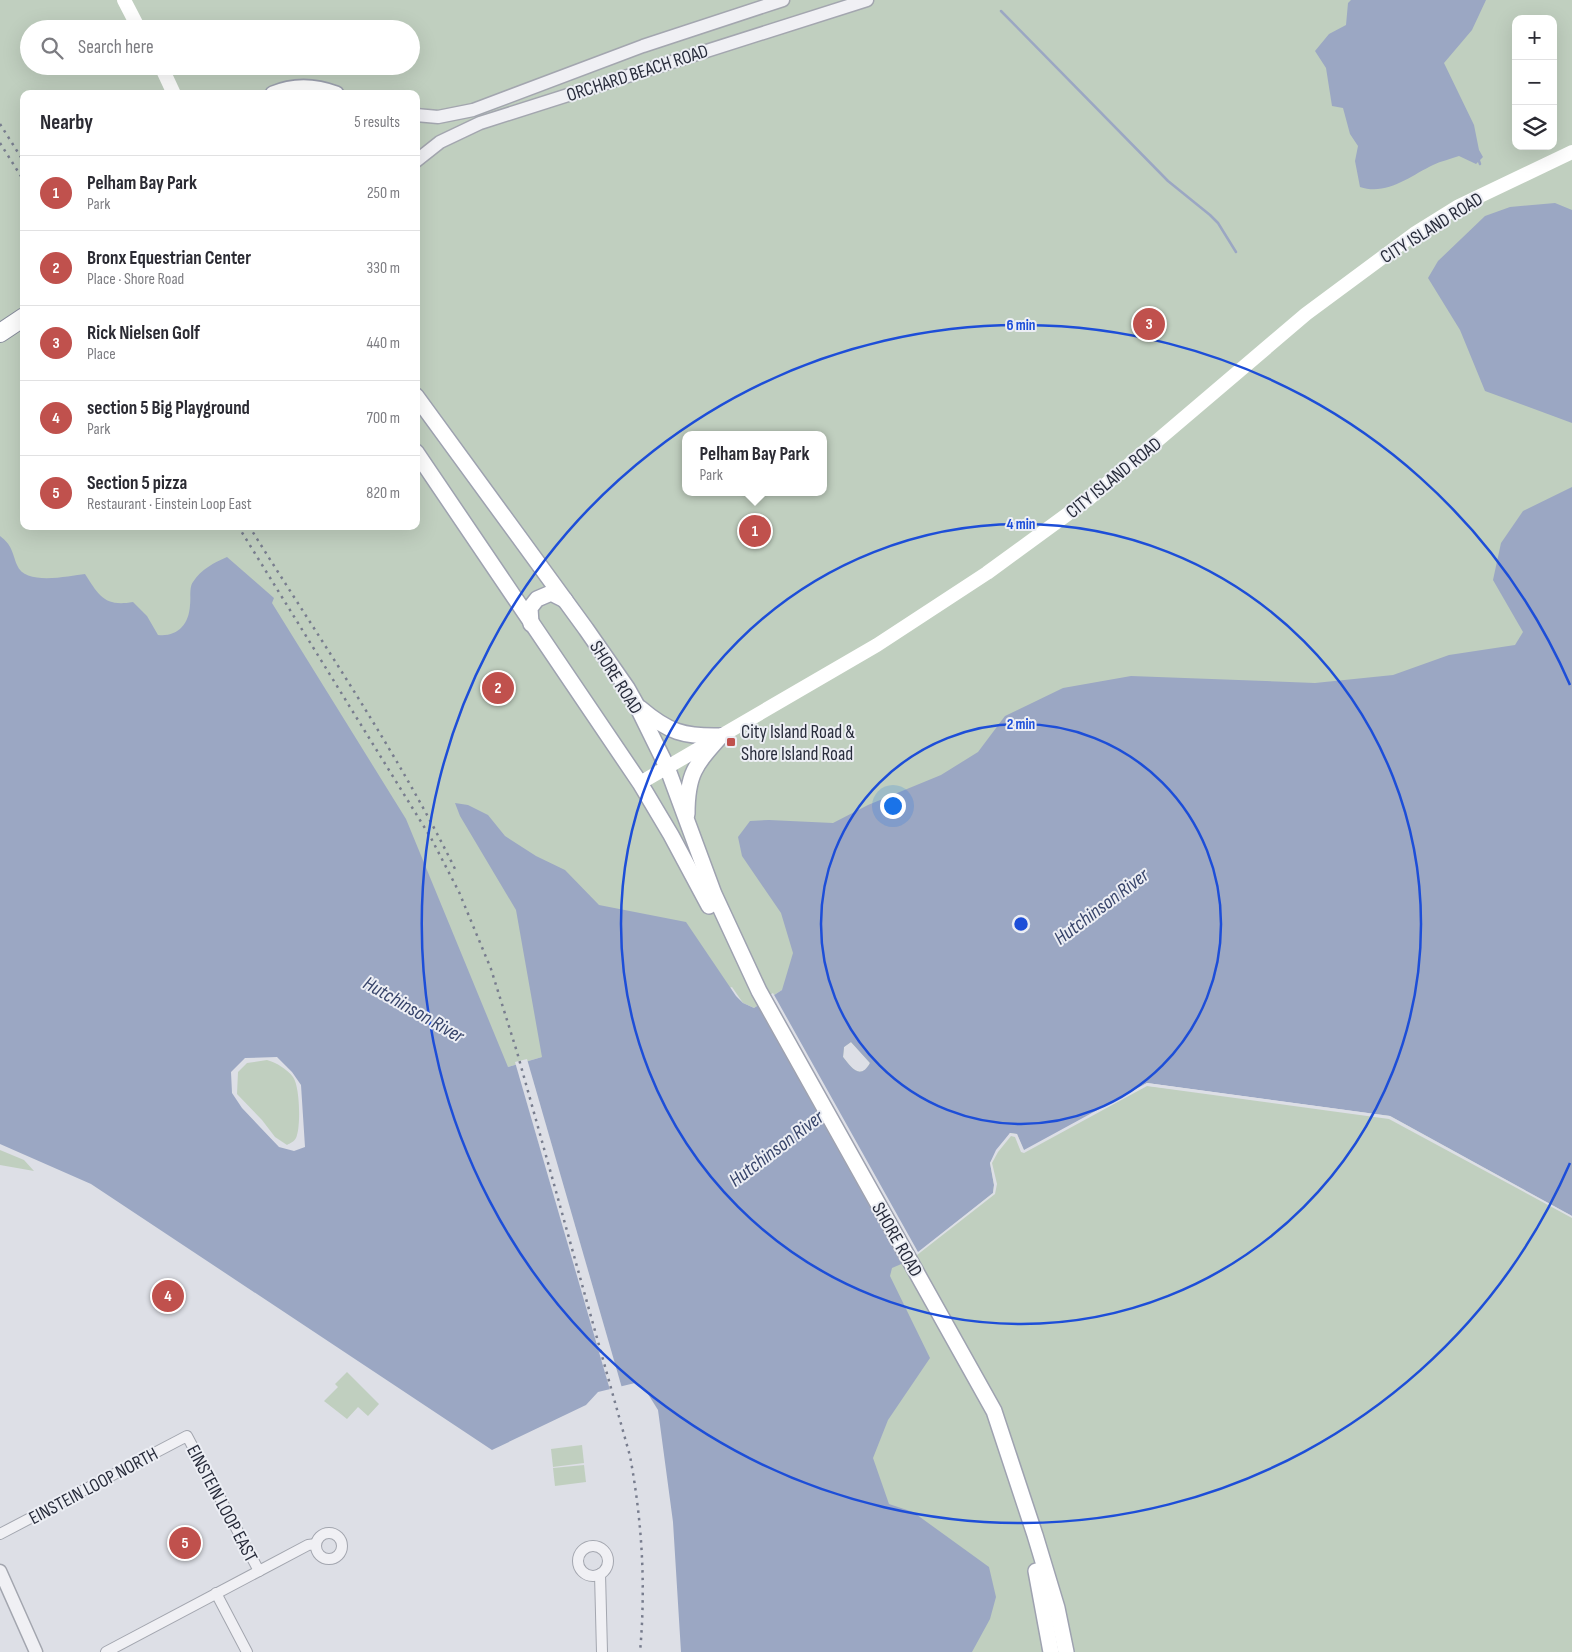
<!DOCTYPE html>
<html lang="en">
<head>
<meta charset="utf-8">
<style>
  :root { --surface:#fff; --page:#f7f7f7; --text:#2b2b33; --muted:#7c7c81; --line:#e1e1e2; --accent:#c0514d }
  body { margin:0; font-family:"Sofia Sans Condensed",sans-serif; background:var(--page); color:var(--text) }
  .controls { position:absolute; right:15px; top:15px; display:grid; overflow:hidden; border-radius:10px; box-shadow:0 5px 20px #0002 }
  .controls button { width:45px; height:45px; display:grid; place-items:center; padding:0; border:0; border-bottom:1px solid var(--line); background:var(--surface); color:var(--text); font:25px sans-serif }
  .you { position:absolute; left:892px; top:805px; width:18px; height:18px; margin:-12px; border:4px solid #fff; border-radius:50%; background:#1a73e8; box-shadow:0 0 0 8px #1a73e833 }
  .badge { display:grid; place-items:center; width:32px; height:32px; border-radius:50%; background:var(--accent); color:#fff; font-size:16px; font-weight:700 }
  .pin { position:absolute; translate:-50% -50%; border:2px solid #fff; box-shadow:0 1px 5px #0006 }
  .popup { position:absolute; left:682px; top:431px; width:145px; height:65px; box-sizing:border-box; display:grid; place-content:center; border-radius:10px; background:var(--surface); filter:drop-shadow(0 1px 4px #0005); font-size:16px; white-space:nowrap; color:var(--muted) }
  .popup b { font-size:19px; color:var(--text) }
  .popup::after { content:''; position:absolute; left:50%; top:100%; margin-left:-10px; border:10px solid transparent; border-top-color:var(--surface) }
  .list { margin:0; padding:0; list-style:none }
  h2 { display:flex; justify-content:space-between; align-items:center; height:65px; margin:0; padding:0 20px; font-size:21px }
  h2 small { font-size:16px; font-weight:400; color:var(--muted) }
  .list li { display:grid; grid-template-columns:32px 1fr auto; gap:15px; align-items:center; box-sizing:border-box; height:75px; padding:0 20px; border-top:1px solid var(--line) }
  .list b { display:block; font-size:19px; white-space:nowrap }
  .list p { margin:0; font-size:16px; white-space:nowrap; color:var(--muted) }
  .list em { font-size:16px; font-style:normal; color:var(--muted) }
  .icon { flex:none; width:28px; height:28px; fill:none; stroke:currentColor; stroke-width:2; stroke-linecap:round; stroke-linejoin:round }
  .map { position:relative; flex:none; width:1572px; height:1652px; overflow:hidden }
  .search { position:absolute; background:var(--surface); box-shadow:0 5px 20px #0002; left:20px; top:20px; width:400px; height:55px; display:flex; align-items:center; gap:12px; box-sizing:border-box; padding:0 18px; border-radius:28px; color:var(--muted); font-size:19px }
  .panel { position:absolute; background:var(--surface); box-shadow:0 5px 20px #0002; left:20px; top:90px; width:400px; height:440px; border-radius:10px }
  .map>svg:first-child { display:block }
  .green { fill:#c0cfbf; fill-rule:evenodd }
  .water { fill:#9ba7c3; fill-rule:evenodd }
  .pier { fill:#dddfe6 }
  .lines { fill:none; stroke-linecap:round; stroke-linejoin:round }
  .stream { stroke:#9ba7c3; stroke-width:2.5 }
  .minor-casing { stroke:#a3a6af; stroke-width:12 }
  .tertiary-casing { stroke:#a3a6af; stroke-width:15 }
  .primary-casing { stroke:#9ea2b0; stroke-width:18 }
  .motorway-casing { stroke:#868b9b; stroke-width:20 }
  .minor { stroke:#f0f0f4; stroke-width:10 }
  .tertiary { stroke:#f0f0f4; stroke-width:12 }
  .secondary { stroke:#fff; stroke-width:14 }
  .primary { stroke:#fff; stroke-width:15 }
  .motorway { stroke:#fff; stroke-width:18 }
  .rail { stroke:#787d8e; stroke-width:2.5; stroke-dasharray:2.5 5; stroke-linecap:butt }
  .ring { fill:none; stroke:#1d4ed8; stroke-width:2.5 }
  .poi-dot { fill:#c0514d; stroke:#eceef4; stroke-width:2 }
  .labels { text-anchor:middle; stroke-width:4; stroke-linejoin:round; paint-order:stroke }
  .street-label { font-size:19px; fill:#282c3b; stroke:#eceef4 }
  .poi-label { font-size:19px; fill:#282c3b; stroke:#eceef4; text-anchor:start }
  .water-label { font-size:20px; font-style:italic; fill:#37446a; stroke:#eceef4 }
  .centre { fill:#1d4ed8; stroke:#eceef4; stroke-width:2.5 }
  .ring-label { font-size:15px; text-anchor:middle; font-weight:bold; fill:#1d4ed8; stroke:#eceef4; stroke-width:4; stroke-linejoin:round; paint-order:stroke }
</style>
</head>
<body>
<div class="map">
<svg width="1572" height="1652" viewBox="0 0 1572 1652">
  <rect width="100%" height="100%" fill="#dddfe6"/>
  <g class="green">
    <path d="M0,0h1572v706l-699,358 -13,9 -7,-1 -71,-82 -28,18 -11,-5 -11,-16 -190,70 -34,10 -508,-147zM1516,19h37v127h-37zM29,29h382v37h-382zM24,94h392v432h-392zM686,435h138v57h-138zM851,1042l19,21c-10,18 -19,4 -27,-6l1,-10z"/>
    <path d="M267,1060c10,3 20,9 26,17 7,9 8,51 3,61 -2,4 -6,5 -9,7l-12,-8 -13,-17 -25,-26 1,-22 9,-9z"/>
    <polygon points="1141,1085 1390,1116 1572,1216 1572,1652 883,1652 777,1333 990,1163 1010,1133"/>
    <polygon points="0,1150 24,1160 34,1171 0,1165"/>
    <polygon points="180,1284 182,1305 157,1308 153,1287"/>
    <polygon points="347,1372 379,1404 368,1416 358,1407 347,1419 324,1401 338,1387 335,1384"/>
    <polygon points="582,1445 584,1463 553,1467 551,1449"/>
    <polygon points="584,1465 586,1482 555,1486 553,1468"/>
  </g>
  <g class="water">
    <path d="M1351,0h135l-14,30 -28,33 30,62 5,25 4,7 -7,7 -17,-8c-8,3 -18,5 -26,9 -23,11 -46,31 -73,22l-5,-26 3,-15 -8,-12 -7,-26 -11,-2 -6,-38 -11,-17 14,-17 17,-9 2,-22z"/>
    <polygon points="1555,203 1572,210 1572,423 1485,391 1460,330 1428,278 1438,261 1485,216 1510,207"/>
    <path d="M1572,487v729l-182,-100 -243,-33 -123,68 -7,-17 -7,-1 -20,30 4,22 -1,8 -87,69 -14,6 -2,8 40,82 -42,62 -15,38 16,46 24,8 76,55 7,30 -6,22 -18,33h-291l-8,-130 -15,-112 -10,-16 -13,-11 -37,9 -12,13 -94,45 -401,-266 -91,-40v-608c12,9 12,16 17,29 8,21 51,11 68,9 14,22 20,33 48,28l14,14 11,19c19,2 31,-10 32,-30 1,-7 -1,-18 3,-23 8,-13 21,-19 34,-25l47,41 -2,5 134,216 102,248 34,-10 -26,-147 -56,-94 -5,-13 13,2 20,10 17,21 31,20 29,14 34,35 87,17 50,74 7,7 11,5 28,-18 11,-37 -12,-40 -39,-57 -4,-19 12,-16 19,-1 64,3 35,-18 73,-30 37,-23 27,-36 58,-28 68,-12 184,7 78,-8 56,-20 66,-10 8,-13 -30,-52 8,-37 22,-32zM851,1042l19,21c-10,18 -19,4 -27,-6l1,-10zM277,1057l15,15 9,13 4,62 -11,4 -15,-4 -37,-39 -10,-15 -1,-21 14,-14z"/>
  </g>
  <g class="pier">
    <polygon points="773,993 918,1252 993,1193 994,1185 990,1163 996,1150 1010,1133 1017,1134 1024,1150 1147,1083 1390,1116 1572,1216 1572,1218 1389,1119 1147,1086 1024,1153 1021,1152 1015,1137 1011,1136 998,1152 992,1163 997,1184 995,1194 903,1266 756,1003"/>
    <polygon points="527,1059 622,1388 610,1390 515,1062"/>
  </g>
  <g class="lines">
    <g class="stream">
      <polyline points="1001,11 1168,181 1210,215 1218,223 1236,252"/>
      <polyline points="1478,158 1480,164"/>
    </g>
    <defs>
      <g id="minor">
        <circle cx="329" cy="1546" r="13"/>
        <polyline points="0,1534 187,1436 259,1571"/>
        <circle cx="593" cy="1561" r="15"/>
        <polyline points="600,1574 602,1652"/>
        <polyline points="216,1593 247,1652"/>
        <polyline points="106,1652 308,1545 316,1544"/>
      </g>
      <g id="tertiary">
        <polyline points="416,115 438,117 473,110 643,46 783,0"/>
        <polyline points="416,161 440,142 480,123 867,0"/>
        <polyline points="0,1571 36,1652"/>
      </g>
      <g id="primary">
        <path d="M273,94c21,-9 42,-8 63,0"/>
        <polyline points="416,396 586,629 627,688 636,704 667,767 714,894 759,991 994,1411 1035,1535 1057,1608 1066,1652"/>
        <polyline points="416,452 640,783 671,835 709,906"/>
        <polyline points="531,624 530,608 537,599 551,593 565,600"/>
        <path d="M640,708c28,24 44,29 81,28"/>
        <path d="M687,814c0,-40 8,-49 34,-78"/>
        <polyline points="1036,1571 1051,1652"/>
      </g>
      <polyline id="motorway" points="0,333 24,317"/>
    </defs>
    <use href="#minor" class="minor-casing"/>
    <use href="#tertiary" class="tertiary-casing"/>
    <use href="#primary" class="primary-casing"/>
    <use href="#motorway" class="motorway-casing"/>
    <use href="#minor" class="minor"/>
    <use href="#tertiary" class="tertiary"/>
    <g class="secondary">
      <polyline points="124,0 139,29"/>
      <polyline points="161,66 174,94"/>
      <polyline points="640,783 877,645 987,573 1091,497 1306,314 1414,234 1459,206 1572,152"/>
    </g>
    <use href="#primary" class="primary"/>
    <use href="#motorway" class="motorway"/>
    <g class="rail">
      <polyline points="0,124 24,162"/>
      <polyline points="0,143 24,181"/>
      <path d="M238,526l193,312 28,54 32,77 26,83 113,404c12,65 16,129 10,196"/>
      <path d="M249,526c71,114 149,226 208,347"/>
    </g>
  </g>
  <g class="ring">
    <circle cx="1021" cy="924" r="200"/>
    <circle cx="1021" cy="924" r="400"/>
    <path d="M1570 1163A599 599 0 1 1 1570 685"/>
  </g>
  <rect class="poi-dot" x="726" y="737" width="10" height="10" rx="2.5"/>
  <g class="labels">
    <g class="street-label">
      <text transform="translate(637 72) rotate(-18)" y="7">ORCHARD BEACH ROAD</text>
      <text transform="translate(1431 227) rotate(-32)" y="7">CITY ISLAND ROAD</text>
      <text transform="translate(1113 477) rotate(-39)" y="7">CITY ISLAND ROAD</text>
      <text transform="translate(617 677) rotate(58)" y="7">SHORE ROAD</text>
      <text transform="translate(898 1239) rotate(60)" y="7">SHORE ROAD</text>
      <text transform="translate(93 1485) rotate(-28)" y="7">EINSTEIN LOOP NORTH</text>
      <text transform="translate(223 1503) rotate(62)" y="7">EINSTEIN LOOP EAST</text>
    </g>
    <g class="poi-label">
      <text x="741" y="738">City Island Road &amp;<tspan x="741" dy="22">Shore Island Road</tspan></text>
    </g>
    <g class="water-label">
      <text transform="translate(1101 906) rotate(-37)" y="7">Hutchinson River</text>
      <text transform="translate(414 1009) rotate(30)" y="7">Hutchinson River</text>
      <text transform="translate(776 1148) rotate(-37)" y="7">Hutchinson River</text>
    </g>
  </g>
  <circle cx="1021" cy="924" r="8" class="centre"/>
  <g class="ring-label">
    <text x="1021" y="330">6 min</text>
    <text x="1021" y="529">4 min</text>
    <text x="1021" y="729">2 min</text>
  </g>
</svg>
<div class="controls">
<button>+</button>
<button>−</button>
<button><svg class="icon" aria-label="layers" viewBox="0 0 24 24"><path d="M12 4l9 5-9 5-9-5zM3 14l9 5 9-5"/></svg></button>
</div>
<div class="you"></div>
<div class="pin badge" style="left:755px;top:531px">1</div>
<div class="popup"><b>Pelham Bay Park</b>Park</div>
<div class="pin badge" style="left:498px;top:688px">2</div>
<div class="pin badge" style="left:1149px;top:324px">3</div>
<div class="pin badge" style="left:168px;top:1296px">4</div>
<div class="pin badge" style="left:185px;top:1543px">5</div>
<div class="search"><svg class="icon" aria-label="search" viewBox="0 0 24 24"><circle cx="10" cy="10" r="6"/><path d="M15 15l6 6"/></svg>Search here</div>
<section class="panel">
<h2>Nearby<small>5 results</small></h2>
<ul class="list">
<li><span class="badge">1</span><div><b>Pelham Bay Park</b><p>Park</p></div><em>250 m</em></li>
<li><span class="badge">2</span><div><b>Bronx Equestrian Center</b><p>Place · Shore Road</p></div><em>330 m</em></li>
<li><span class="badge">3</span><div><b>Rick Nielsen Golf</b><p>Place</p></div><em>440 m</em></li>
<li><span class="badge">4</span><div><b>section 5 Big Playground</b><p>Park</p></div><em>700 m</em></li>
<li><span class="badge">5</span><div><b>Section 5 pizza</b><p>Restaurant · Einstein Loop East</p></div><em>820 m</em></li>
</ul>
</section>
</div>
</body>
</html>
